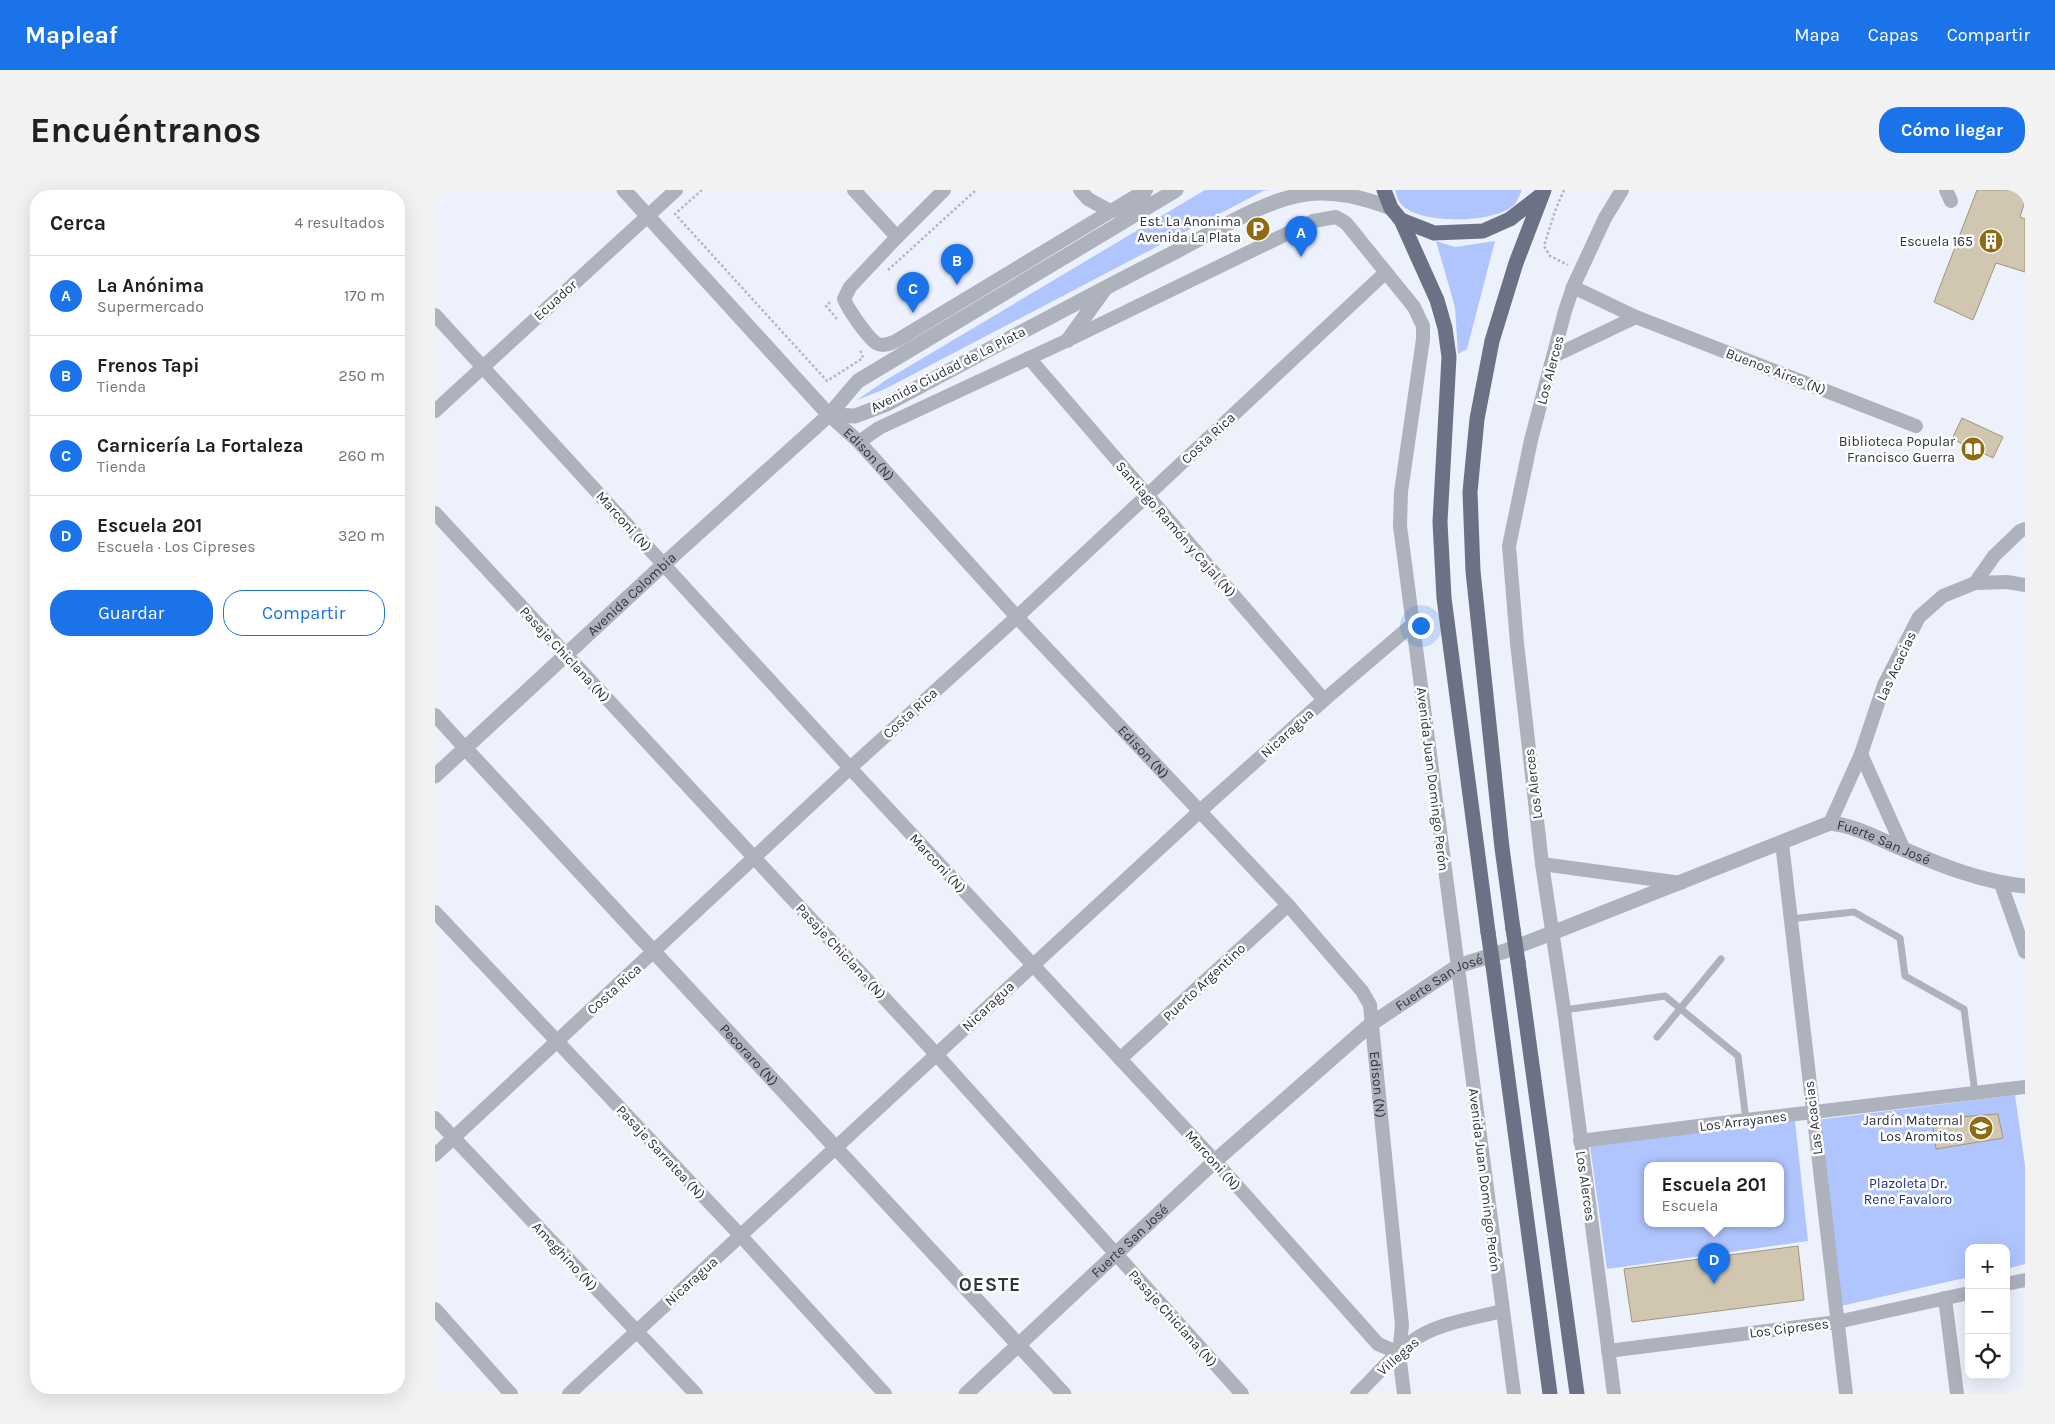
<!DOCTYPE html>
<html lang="es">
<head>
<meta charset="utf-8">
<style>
  :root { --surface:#fff; --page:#f2f2f2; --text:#202124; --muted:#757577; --line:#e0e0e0; --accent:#1a73e8 }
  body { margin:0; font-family:Karla,sans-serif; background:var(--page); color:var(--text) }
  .controls { position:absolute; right:15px; bottom:15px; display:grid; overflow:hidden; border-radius:10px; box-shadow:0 5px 20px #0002 }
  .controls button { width:45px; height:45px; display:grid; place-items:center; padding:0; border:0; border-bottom:1px solid var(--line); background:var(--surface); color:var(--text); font:25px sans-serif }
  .you { position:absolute; left:985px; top:435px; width:18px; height:18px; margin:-12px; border:4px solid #fff; border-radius:50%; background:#1a73e8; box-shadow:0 0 0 8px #1a73e833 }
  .badge { display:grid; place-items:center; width:32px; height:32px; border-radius:50%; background:var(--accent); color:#fff; font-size:16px; font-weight:700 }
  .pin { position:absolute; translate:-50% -41px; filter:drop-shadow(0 1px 2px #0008) }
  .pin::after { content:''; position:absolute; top:26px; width:18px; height:15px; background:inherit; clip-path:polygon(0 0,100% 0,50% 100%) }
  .popup { position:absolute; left:1209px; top:972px; width:140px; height:65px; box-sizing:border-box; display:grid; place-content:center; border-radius:10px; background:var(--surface); filter:drop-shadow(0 1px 4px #0005); font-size:16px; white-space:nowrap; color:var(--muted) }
  .popup b { font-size:19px; color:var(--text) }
  .popup::after { content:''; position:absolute; left:50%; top:100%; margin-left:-10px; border:10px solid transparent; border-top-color:var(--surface) }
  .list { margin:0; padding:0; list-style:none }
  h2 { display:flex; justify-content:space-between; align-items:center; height:65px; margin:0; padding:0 20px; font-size:21px }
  h2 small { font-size:16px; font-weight:400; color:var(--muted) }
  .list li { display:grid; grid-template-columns:32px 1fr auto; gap:15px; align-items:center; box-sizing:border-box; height:80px; padding:0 20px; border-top:1px solid var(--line) }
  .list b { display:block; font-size:19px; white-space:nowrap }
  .list p { margin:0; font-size:16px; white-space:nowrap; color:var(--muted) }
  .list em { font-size:16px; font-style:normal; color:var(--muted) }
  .actions { display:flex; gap:10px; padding:15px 20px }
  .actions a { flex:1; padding:11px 0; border:1px solid var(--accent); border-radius:20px; text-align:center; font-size:18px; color:var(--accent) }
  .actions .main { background:var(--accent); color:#fff }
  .icon { flex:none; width:28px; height:28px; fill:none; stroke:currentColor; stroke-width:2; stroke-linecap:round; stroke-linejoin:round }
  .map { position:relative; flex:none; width:1590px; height:1204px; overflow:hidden; border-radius:20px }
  header { display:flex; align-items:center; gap:30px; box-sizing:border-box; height:70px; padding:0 25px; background:var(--accent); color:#fff }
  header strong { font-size:24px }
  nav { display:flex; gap:28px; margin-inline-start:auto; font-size:18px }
  .intro { display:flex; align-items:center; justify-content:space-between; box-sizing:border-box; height:120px; padding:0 30px }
  h1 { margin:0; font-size:35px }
  .button { padding:12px 22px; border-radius:20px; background:var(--accent); color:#fff; font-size:18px; font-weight:700 }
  main { display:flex; gap:30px; padding:0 30px }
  aside { flex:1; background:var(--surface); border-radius:20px; box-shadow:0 5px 20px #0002 }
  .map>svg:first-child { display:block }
  .green { fill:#b0c5fe; fill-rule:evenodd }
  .building { fill:#d1c6af; stroke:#a09580 }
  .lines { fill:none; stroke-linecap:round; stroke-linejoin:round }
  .path { stroke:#b2b6c0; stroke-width:2.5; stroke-dasharray:2.5 2.5; stroke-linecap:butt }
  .service { stroke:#aeb2bc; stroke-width:7 }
  .minor { stroke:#aeb2bc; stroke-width:14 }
  .tertiary { stroke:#aeb2bc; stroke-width:15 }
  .trunk { stroke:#6b7286; stroke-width:15 }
  .trunk-bridge { stroke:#6b7286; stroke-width:15 }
  .labels { text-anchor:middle; stroke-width:5; stroke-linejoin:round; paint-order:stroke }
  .poi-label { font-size:14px; fill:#30343d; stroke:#fefefe; text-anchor:end }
  .street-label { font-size:14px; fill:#30343d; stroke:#fefefe }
  .park-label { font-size:14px; fill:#1d2e83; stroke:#fefefe }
  .district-label { font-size:19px; font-weight:bold; letter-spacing:1px; fill:#30343d; stroke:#fefefe }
</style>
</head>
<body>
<header>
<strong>Mapleaf</strong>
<nav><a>Mapa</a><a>Capas</a><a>Compartir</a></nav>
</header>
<div class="intro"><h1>Encuéntranos</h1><a class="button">Cómo llegar</a></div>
<main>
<aside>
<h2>Cerca<small>4 resultados</small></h2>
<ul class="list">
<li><span class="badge">A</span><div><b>La Anónima</b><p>Supermercado</p></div><em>170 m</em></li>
<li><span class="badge">B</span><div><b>Frenos Tapi</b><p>Tienda</p></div><em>250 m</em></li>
<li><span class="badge">C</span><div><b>Carnicería La Fortaleza</b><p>Tienda</p></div><em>260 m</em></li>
<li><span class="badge">D</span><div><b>Escuela 201</b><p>Escuela · Los Cipreses</p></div><em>320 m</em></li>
</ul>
<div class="actions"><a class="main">Guardar</a><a>Compartir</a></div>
</aside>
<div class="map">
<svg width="1590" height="1204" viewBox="0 0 1590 1204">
  <rect width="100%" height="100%" fill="#edf1fb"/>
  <g class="green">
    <polygon points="770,0 834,0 828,1 450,199 422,210 451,190"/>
    <path d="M960,0h127c-2,4 -4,10 -7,14 -19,20 -91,20 -111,3 -6,-5 -7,-10 -9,-17z"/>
    <polygon points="1001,51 1020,57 1060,51 1032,159 1023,164 1020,117"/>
    <polygon points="1580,905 1590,975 1590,1074 1571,1079 1571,1058 1534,1058 1534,1087 1406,1116 1381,930"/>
    <path d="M1360,931l13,120 -201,28 -17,-123zM1213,975h132v58h-132z"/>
  </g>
  <g class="building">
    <polygon points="1542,0 1590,0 1590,11 1585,27 1590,29 1590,82 1561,73 1538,130 1499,112"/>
    <polygon points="1527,228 1568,247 1558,268 1517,249"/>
    <polygon points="1563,924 1568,948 1501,959 1497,929"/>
    <polygon points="1363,1056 1369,1110 1197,1132 1189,1079"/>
  </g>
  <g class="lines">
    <g class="path">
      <polyline points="267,0 240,24 392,191 428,168 425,159"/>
      <polyline points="1129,0 1120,21 1109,56 1115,66 1133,75"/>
      <polyline points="453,80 541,0"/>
      <polyline points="395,112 391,116 402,129"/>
    </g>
    <g class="service">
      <polyline points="1355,729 1419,722 1465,748 1470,786 1529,819 1540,903"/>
      <polyline points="1129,820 1230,806 1303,866 1311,930"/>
      <polyline points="1222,847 1286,769"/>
    </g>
    <g class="minor">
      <polyline points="419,0 462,47"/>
      <path d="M509,0l-47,47 -47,50 -6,12c4,10 23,38 32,44 6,4 13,1 20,-2l250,-151"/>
      <polyline points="645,0 653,9 675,21"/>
      <polyline points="1511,0 1516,11"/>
      <polyline points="1138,97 1201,127 1481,236"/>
      <polyline points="0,125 415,578 780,971 943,1154 964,1163"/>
      <polyline points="1119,166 1201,127"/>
      <polyline points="594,168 889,510"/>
      <polyline points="0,221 241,0"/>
      <path id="s1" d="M394,225l30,27 158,175 271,288 74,86 8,14 32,320 -3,28 5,41"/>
      <polyline points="424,252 444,238 633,150 878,31 901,27 911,33 979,117 988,136 988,149 966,302 965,336 1079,1204"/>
      <polyline points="0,323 501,864 807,1204"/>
      <polyline points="1540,393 1559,366 1585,341 1590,339"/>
      <polyline points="0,525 30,558"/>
      <polyline points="1426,564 1469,660"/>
      <polyline points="1395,633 1426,564 1449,495 1484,427 1508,406 1540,393 1572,392 1590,395"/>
      <polyline points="1347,653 1411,1204"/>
      <polyline points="1107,674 1246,693"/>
      <polyline points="1566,694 1590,762"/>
      <polyline points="0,722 305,1045 450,1204"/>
      <polyline points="685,869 853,715"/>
      <polyline points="0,928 261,1204"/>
      <polyline points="1145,951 1311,930 1590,897"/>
      <polyline points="0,965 415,578 582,427 951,82"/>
      <polyline points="1571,1094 1590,1090"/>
      <polyline points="1510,1108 1522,1204"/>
      <polyline points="0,1119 76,1204"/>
      <polyline points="1173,1161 1402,1132 1534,1103"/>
      <polyline points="134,1204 765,621 889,510 978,434"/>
      <path d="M922,1204c20,-19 39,-43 63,-58 24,-14 56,-18 82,-25"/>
      <polyline points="1179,1204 1129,820 1107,674 1082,453 1074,356 1096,250 1130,121 1138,97 1170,28 1187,0"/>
    </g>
    <g class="tertiary">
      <polyline points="189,0 394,225"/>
      <polyline points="675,21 712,12"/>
      <polyline points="633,150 669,100"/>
      <path d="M394,225l26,1 32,-12c96,-51 191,-103 288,-152 39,-20 88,-52 131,-58 30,-4 57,4 85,14"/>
      <path id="s2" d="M30,558l599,646"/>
      <path id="s3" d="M0,586l229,-212 165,-149 29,-34 318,-191"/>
      <path id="s4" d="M531,1204l249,-233 156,-137 87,-58 47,-15 47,-18 278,-110c27,3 48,16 73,26 39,17 80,33 122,37"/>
    </g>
    <g class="trunk">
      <polyline points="949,0 956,18 966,30 1002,110 1010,138 1014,167 1005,332 1009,408 1053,742"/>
      <polyline points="966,30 999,43 1048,41 1075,29 1106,5"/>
      <polyline points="1078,739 1067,658 1038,381 1035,302 1042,229 1057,151 1081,73 1109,0"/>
      <polyline points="1083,772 1142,1204"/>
      <polyline points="1058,776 1115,1204"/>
    </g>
    <g class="trunk-bridge">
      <polyline points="1078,739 1083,772"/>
      <polyline points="1053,742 1058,776"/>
    </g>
  </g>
  <defs>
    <symbol id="parking-disc" viewBox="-11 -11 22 22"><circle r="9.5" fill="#8f6c11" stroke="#fefefe"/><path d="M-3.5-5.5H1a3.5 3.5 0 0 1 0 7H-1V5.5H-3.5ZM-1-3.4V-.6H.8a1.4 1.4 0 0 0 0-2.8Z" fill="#fff"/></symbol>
    <symbol id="building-disc" viewBox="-11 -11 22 22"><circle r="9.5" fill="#8f6c11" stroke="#fefefe"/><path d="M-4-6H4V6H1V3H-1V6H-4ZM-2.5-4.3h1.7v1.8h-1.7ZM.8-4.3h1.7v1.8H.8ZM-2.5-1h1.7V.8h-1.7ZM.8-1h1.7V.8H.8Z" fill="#fff"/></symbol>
    <symbol id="library-disc" viewBox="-11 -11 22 22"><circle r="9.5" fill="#8f6c11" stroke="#fefefe"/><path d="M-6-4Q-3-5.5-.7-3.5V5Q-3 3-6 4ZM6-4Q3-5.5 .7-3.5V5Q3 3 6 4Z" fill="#fff"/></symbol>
    <symbol id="school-disc" viewBox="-11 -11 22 22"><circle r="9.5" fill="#8f6c11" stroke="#fefefe"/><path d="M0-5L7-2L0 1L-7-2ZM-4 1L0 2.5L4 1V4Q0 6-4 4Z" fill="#fff"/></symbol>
  </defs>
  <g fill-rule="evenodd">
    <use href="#parking-disc" x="809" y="25" width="28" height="28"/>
    <use href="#building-disc" x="1542" y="37" width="28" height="28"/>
    <use href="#library-disc" x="1524" y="245" width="28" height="28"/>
    <use href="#school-disc" x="1532" y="924" width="28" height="28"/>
  </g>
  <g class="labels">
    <g class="poi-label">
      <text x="806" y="36">Est. La Anonima<tspan x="806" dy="16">Avenida La Plata</tspan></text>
      <text x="1538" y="56">Escuela 165</text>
      <text x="1520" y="256">Biblioteca Popular<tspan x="1520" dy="16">Francisco Guerra</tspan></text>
      <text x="1528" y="935">Jardín Maternal<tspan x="1528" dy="16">Los Aromitos</tspan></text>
    </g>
    <g class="street-label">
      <text transform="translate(120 110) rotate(-42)" y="5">Ecuador</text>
      <text transform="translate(513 179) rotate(-27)" y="5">Avenida Ciudad de La Plata</text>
      <text transform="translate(1115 180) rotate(-75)" y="5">Los Alerces</text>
      <text transform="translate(1341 181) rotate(21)" y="5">Buenos Aires (N)</text>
      <text transform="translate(773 248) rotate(-43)" y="5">Costa Rica</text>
      <text dy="5" stroke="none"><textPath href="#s1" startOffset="56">Edison (N)</textPath></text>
      <text transform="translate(189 331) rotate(48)" y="5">Marconi (N)</text>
      <text transform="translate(741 339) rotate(49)" y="5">Santiago Ramón y Cajal (N)</text>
      <text dy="5" stroke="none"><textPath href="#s3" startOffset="268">Avenida Colombia</textPath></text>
      <text transform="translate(130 464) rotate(47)" y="5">Pasaje Chiclana (N)</text>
      <text transform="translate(1461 476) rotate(-65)" y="5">Las Acacias</text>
      <text transform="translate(475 523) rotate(-42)" y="5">Costa Rica</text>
      <text transform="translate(852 543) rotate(-42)" y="5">Nicaragua</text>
      <text dy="5" stroke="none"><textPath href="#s1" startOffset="461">Edison (N)</textPath></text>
      <text transform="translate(998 589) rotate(83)" y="5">Avenida Juan Domingo Perón</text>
      <text transform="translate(1098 594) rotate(-97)" y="5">Los Alerces</text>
      <text dy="5" stroke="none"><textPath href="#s4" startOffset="1109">Fuerte San José</textPath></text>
      <text transform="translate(503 673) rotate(47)" y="5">Marconi (N)</text>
      <text transform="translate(406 761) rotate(47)" y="5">Pasaje Chiclana (N)</text>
      <text transform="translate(769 792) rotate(-43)" y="5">Puerto Argentino</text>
      <text dy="5" stroke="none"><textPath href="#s4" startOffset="629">Fuerte San José</textPath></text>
      <text transform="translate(179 799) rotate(-42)" y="5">Costa Rica</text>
      <text transform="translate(553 816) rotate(-43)" y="5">Nicaragua</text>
      <text dy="5" stroke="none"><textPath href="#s2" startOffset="418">Pecoraro (N)</textPath></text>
      <text dy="5" stroke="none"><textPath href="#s1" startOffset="881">Edison (N)</textPath></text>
      <text transform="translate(1378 928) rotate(-97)" y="5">Las Acacias</text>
      <text transform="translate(1308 931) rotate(-7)" y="5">Los Arrayanes</text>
      <text transform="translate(226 962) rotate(47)" y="5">Pasaje Sarratea (N)</text>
      <text transform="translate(778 970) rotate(48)" y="5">Marconi (N)</text>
      <text transform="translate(1050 990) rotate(83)" y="5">Avenida Juan Domingo Perón</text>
      <text transform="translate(1151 996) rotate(82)" y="5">Los Alerces</text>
      <text dy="5" stroke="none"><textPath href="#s4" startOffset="224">Fuerte San José</textPath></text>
      <text transform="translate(130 1066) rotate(47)" y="5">Ameghino (N)</text>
      <text transform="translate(256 1091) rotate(-42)" y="5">Nicaragua</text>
      <text transform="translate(738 1128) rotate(48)" y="5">Pasaje Chiclana (N)</text>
      <text transform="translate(1354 1138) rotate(-7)" y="5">Los Cipreses</text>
      <text transform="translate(963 1166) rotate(-41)" y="5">Villegas</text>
    </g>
    <g class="park-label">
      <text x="1473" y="998">Plazoleta Dr.<tspan x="1473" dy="16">Rene Favaloro</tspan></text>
    </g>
    <g class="district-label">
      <text x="555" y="1101">OESTE</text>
    </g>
  </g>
</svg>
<div class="controls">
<button>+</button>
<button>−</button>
<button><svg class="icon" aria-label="locate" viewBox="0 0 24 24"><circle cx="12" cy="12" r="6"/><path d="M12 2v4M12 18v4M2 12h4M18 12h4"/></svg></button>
</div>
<div class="you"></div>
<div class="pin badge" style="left:866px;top:67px">A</div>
<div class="pin badge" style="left:522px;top:95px">B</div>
<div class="pin badge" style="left:478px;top:123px">C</div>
<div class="pin badge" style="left:1279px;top:1094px">D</div>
<div class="popup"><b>Escuela 201</b>Escuela</div>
</div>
</main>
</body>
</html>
